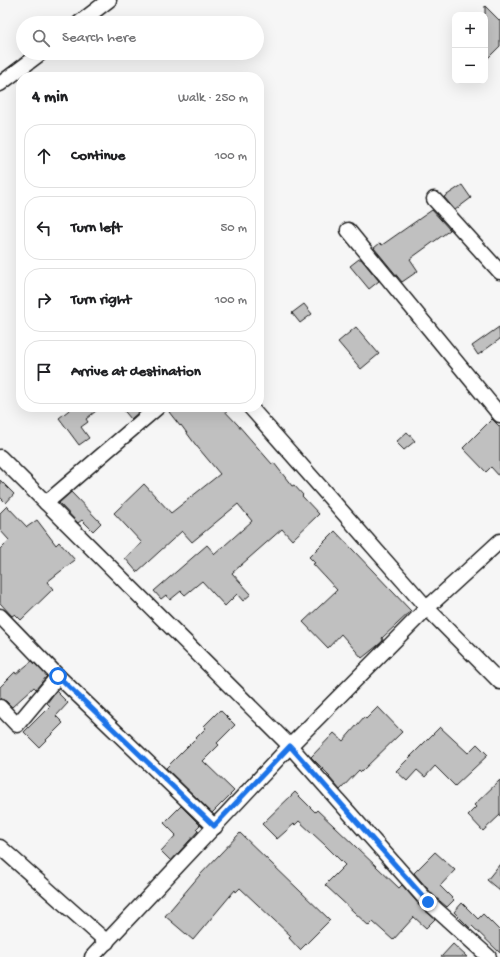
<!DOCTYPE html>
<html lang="en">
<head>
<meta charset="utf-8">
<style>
  :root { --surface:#fff; --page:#f2f2f2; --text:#202124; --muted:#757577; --line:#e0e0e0 }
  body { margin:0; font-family:"Gochi Hand",sans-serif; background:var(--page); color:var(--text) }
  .controls { position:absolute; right:12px; top:12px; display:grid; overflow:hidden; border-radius:8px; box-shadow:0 4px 16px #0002 }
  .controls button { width:36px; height:36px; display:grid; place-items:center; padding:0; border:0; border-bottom:1px solid var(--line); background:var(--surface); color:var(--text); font:20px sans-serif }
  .stop { position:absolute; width:12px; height:12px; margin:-9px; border:3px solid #1a73e8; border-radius:50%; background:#fff }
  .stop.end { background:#1a73e8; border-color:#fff; box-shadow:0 1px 4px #0008 }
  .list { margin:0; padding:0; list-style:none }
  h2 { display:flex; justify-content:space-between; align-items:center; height:52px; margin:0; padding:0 16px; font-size:17px }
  h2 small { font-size:13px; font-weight:400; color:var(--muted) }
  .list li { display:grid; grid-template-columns:26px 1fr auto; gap:12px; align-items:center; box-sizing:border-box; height:64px; margin:0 8px 8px; padding:0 8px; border:1px solid var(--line); border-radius:16px }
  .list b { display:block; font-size:15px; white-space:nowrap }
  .list em { font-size:13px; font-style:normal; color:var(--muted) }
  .icon { flex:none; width:22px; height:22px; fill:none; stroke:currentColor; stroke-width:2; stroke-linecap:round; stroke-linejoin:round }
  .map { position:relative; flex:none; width:500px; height:957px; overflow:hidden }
  .search { position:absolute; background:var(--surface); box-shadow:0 4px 16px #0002; left:16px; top:16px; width:248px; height:44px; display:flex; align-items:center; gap:10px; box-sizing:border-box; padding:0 14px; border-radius:22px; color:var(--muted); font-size:15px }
  .panel { position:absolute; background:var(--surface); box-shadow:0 4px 16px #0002; left:16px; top:72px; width:248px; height:340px; border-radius:16px }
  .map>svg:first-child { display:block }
  .building { fill:#c0c0c0; stroke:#1c1c1c }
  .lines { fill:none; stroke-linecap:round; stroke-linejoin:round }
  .minor-casing { stroke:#1c1c1c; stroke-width:17 }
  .minor { stroke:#fff; stroke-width:14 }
  .route { stroke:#1a73e8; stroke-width:5 }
</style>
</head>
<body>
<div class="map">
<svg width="500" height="957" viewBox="0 0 500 957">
  <rect width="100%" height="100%" fill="#f6f6f6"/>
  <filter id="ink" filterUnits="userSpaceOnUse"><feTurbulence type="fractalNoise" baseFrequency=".025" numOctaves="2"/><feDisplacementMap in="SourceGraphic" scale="8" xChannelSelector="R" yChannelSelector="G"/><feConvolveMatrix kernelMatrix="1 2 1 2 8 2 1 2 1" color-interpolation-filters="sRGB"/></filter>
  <g filter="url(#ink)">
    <g class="building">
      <polygon points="485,6 500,21 500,46 485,61"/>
      <polygon points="462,185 471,198 455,210 444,197"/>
      <polygon points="432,210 450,230 410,259 418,271 402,282 374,248 380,243 382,245"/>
      <polygon points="359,259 361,259 379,281 369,289 350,266"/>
      <polygon points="304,304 312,314 300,323 292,313"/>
      <polygon points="356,327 379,354 361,369 338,342"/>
      <polygon points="499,327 500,339 478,355 472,346"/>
      <polygon points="73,407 101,407 86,419 88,422 81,427 89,438 79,445 59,418"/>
      <polygon points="121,407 136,407 140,411 131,419"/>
      <polygon points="175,407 221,407 238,425 272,464 274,463 292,486 294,485 303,495 302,496 319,514 292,540 282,529 232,573 251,594 243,601 237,594 225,606 202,581 185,595 181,591 170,600 166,595 161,599 154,591 207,545 215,554 252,521 238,504 192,542 182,531 137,572 125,558 142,543 114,513 144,484 171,513 220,474 195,444 181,425 180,426 169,412"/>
      <polygon points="492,419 500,427 500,477 491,467 486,472 463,448"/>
      <polygon points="407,432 415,441 404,450 396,442"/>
      <polygon points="0,480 14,494 6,503 0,497"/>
      <polygon points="71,492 101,523 93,531 82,520 78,523 59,503"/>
      <polygon points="7,506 27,527 37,520 56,545 59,542 75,560 47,582 53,589 21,620 15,614 12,616 0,603 0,549 9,540 0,530 0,513"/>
      <polygon points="335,531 411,611 382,638 383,640 382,642 362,658 341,634 328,648 303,622 337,590 313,564 315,563 309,557"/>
      <polygon points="32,661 47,676 36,689 34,687 12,707 6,701 0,699 0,687 15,672 16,674"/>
      <polygon points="56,691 68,703 56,716 63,723 39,747 24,732 50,706 47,703"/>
      <polygon points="378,707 402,732 361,772 359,770 340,790 329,777 330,776 311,757 334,733 343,741 364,717 366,719"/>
      <polygon points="220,710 235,725 217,743 219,745 203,761 234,791 212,813 166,768 206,728 204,726"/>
      <polygon points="440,727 468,753 477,744 488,755 455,786 435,766 425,777 417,770 407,781 396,771"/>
      <polygon points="500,780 500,815 483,831 468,815 476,807 474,805"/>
      <polygon points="295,792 315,812 317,810 334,826 399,888 402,885 422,908 435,919 426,928 414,917 393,940 373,922 369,926 325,885 345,865 325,845 299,821 295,825 294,824 277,839 262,824"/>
      <polygon points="181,806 200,825 196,829 198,831 171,861 161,851 176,835 164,823"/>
      <polygon points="240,833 330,920 300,950 289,938 291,936 240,888 236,892 235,890 193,940 165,916 199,876"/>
      <polygon points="435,852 455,870 440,886 454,900 447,907 434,896 414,873"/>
      <polygon points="500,864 500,891 487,880"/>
      <polygon points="462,903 478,919 483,914 500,931 500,953 472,926 470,928 454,912"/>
      <polygon points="453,944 467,957 441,957"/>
    </g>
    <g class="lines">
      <defs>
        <g id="minor">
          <polyline points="79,23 109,0"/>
          <polyline points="0,84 41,53"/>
          <polyline points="434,199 500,272"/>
          <polyline points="348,230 500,415"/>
          <polyline points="250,407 427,608 500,682"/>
          <polyline points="0,457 290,746 428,902 489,957"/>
          <polyline points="46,503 158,407"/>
          <polyline points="0,616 58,676 215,827"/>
          <polyline points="0,707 17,725 58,676"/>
          <polyline points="0,847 107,942"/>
          <polyline points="92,957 290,746 427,608 500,541"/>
        </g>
      </defs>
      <use href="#minor" class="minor-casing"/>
      <use href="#minor" class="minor"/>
    </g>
  </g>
  <g class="lines" filter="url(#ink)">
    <polyline class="route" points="58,676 214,826 290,746 428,902"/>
  </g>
</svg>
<div class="controls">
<button>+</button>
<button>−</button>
</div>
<div class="stop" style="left:58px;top:676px"></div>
<div class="stop end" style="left:428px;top:902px"></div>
<div class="search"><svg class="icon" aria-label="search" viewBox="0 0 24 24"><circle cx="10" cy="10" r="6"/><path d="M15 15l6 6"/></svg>Search here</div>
<section class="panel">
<h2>4 min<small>Walk · 250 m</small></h2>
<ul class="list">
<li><svg class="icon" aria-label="ahead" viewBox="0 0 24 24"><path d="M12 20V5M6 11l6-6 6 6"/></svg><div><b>Continue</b></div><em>100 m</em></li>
<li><svg class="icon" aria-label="left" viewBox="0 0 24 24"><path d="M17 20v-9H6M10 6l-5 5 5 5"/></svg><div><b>Turn left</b></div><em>50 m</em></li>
<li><svg class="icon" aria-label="right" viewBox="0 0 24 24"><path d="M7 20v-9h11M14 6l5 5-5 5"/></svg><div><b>Turn right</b></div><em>100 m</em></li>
<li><svg class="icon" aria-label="arrive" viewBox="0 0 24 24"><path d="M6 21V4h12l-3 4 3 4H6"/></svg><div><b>Arrive at destination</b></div></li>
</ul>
</section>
</div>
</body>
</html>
